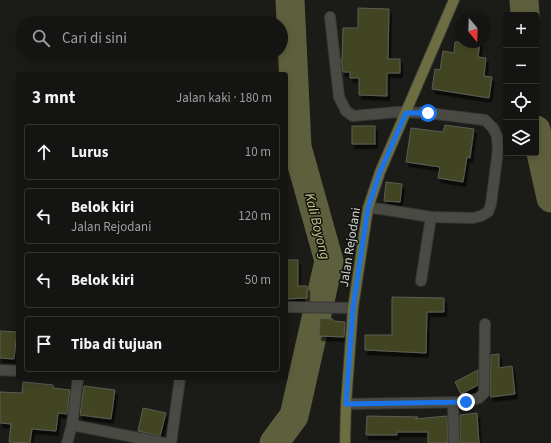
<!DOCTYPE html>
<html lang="id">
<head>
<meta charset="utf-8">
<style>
  :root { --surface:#141512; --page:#1d1e1b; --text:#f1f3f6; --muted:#9d9f9f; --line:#333432 }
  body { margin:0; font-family:"Source Sans 3",sans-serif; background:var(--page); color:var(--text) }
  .controls { position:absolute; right:12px; top:12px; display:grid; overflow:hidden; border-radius:4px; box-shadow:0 2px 10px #0003 }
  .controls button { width:36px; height:36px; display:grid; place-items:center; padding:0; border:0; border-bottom:1px solid var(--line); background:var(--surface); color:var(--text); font:20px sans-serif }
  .compass { position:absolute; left:455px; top:12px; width:36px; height:36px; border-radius:50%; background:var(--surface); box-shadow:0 2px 10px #0003; rotate:161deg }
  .stop { position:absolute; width:12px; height:12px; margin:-9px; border:3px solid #1a73e8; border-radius:50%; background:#fff }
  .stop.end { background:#1a73e8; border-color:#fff; box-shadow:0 1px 4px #0008 }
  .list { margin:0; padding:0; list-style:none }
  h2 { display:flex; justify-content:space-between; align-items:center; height:52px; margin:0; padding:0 16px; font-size:17px }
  h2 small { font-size:13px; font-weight:400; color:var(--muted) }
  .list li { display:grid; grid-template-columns:26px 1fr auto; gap:12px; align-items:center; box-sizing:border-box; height:56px; margin:0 8px 8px; padding:0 8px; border:1px solid var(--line); border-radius:4px }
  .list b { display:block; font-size:15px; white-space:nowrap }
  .list p { margin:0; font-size:13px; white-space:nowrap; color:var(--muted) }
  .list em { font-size:13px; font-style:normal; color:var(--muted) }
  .icon { flex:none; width:22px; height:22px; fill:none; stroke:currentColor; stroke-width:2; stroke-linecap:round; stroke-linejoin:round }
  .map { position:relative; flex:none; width:551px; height:443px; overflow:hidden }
  .search { position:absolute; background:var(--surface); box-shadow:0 2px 10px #0003; left:16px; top:16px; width:272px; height:44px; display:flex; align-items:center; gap:10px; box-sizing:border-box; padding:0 14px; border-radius:22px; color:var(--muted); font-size:15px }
  .panel { position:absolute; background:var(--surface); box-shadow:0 2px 10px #0003; left:16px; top:72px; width:272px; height:308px; border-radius:4px }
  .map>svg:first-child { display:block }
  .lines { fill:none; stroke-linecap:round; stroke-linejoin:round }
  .river { stroke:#5e603d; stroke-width:29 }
  .building { fill:#434522; stroke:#5d5d58; filter:url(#shadow) }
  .street-casing { stroke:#383936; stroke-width:12 }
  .secondary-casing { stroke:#383936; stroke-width:12 }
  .street { stroke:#4a4a45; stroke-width:10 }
  .secondary { stroke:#6c6d40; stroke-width:10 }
  .route { stroke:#1a73e8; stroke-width:5 }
  .labels { text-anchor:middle; stroke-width:3; stroke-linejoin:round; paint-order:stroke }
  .street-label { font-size:13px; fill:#d6d6d3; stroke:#12130f }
  .water-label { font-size:14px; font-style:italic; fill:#c6cb8b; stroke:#12130f }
</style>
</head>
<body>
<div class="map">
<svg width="551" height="443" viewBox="0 0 551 443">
  <defs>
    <filter id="shadow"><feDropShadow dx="2.5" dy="4.5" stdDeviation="0" flood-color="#0009"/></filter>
  </defs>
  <rect width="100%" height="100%" fill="#1b1c18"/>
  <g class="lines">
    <g class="river">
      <polyline points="524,0 525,15"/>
      <polyline points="536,130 551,198"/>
      <polyline points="274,443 294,416 329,261 297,147 290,0"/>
    </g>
  </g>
  <g class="building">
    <polygon points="358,8 389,9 388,59 400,59 400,73 387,73 387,96 359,95 359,78 350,78 350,72 343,72 341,59 342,59 343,28 358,28"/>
    <polygon points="455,42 480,42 478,57 486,58 484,76 492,77 489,98 432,89 435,69 440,70 443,51 454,53"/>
    <polygon points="445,125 474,129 470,158 467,157 463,182 438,178 440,167 406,162 411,128 443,132"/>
    <rect x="352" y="126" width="23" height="18"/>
    <polygon points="386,182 402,184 400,202 384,201"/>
    <polygon points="286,260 298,260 298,286 307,286 307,298 286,299"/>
    <polygon points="392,297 444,298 444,312 427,312 426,353 365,350 365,335 392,335"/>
    <polygon points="320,318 333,319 333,321 345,322 344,337 319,336"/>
    <polygon points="0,331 17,332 14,359 0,358"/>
    <polygon points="499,354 499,368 512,366 515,394 491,397 490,394 491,355"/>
    <polygon points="478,370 478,385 461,394 455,382"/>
    <polygon points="23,382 53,385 53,388 70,390 67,414 58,413 56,431 32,429 30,443 9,442 11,424 0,423 0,392 22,393"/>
    <polygon points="84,386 115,390 111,419 80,415"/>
    <polygon points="143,408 166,413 160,436 138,431"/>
    <polygon points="477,413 479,443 460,443 460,415"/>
    <polygon points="367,416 418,417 415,419 447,416 448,443 428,443 428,432 397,432 397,435 366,435"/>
  </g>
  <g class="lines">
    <defs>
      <g id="street">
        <polyline points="330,17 339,97 346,111 353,116 397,112 428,113 485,120 493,128 497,136 498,150 491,204 488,212 481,216 473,218 431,217 381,209 368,208"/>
        <polyline points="421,281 431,217"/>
        <polyline points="286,307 353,308"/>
        <polyline points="0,370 18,371"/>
        <polyline points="453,403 454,443"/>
        <polyline points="346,404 466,402 479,398 484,393 485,324"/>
        <polyline points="72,425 164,443"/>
        <polyline points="67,443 72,425 78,378"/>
        <polyline points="171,443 180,378"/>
      </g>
      <polyline id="secondary" points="345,443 346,404 353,308 368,208 380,172 454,0"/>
    </defs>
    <use href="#street" class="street-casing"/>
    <use href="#secondary" class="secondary-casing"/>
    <use href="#street" class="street"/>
    <use href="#secondary" class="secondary"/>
  </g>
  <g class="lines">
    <polyline class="route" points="428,113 406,113 380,172 368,208 353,308 346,404 466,402"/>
  </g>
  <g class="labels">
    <g class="street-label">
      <text transform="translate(349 247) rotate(-81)" y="5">Jalan Rejodani</text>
    </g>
    <g class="water-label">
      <text transform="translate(318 226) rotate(76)" y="5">Kali Boyong</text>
    </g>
  </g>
</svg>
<div class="controls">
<button>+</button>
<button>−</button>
<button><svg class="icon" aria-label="locate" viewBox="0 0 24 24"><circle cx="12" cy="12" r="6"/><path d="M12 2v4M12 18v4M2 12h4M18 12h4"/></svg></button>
<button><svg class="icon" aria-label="layers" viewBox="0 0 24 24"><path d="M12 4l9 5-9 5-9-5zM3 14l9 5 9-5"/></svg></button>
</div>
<svg class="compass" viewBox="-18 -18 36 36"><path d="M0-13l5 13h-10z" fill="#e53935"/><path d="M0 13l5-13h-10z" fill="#9d9f9f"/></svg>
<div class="stop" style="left:428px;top:113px"></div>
<div class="stop end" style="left:466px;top:402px"></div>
<div class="search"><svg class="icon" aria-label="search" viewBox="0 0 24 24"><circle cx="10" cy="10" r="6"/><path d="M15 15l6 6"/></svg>Cari di sini</div>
<section class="panel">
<h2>3 mnt<small>Jalan kaki · 180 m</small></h2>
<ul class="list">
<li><svg class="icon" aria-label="ahead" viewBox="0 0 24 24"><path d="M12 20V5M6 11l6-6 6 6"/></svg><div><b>Lurus</b></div><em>10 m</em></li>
<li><svg class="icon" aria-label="left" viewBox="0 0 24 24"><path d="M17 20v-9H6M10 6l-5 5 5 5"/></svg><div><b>Belok kiri</b><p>Jalan Rejodani</p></div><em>120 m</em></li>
<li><svg class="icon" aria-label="left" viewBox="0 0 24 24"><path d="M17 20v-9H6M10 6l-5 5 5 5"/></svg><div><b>Belok kiri</b></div><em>50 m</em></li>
<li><svg class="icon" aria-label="arrive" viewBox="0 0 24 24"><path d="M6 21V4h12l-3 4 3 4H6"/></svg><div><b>Tiba di tujuan</b></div></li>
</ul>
</section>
</div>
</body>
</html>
